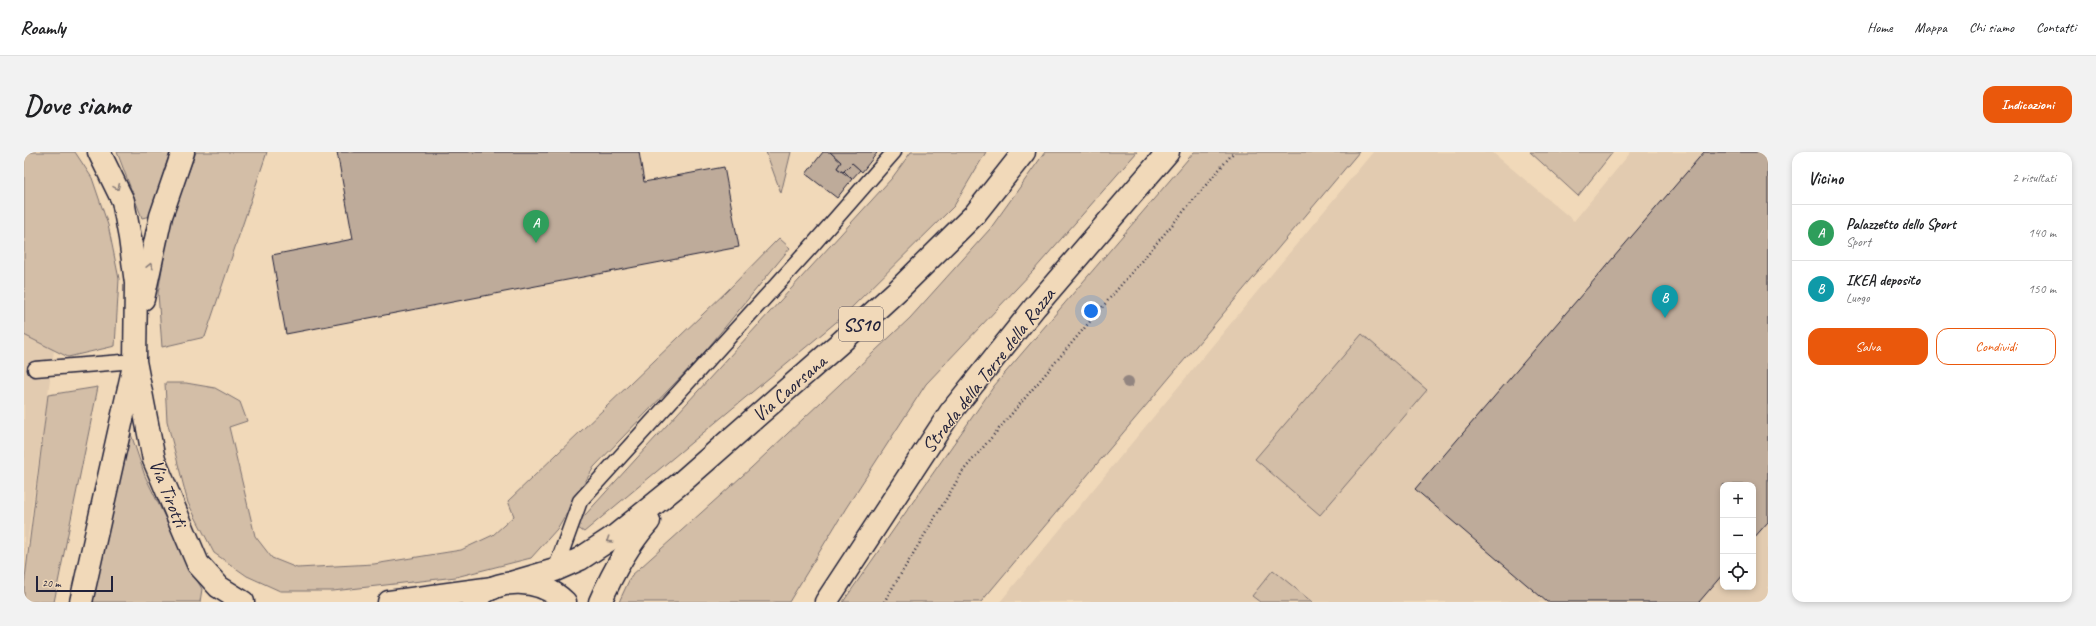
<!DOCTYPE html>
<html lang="it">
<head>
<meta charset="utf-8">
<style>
  :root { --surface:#fff; --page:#f2f2f2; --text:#202124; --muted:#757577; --line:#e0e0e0; --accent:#ea580c }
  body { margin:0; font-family:Caveat,sans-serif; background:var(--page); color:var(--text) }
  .controls { position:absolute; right:12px; bottom:12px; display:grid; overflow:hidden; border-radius:8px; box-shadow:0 2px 6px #0003 }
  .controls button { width:36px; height:36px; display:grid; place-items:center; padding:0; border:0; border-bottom:1px solid var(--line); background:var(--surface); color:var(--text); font:20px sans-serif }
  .scale { position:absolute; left:12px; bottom:10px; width:77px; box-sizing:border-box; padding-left:4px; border:2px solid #22223b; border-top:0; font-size:11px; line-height:14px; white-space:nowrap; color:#22223b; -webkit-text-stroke:3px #f1d9b9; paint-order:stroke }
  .you { position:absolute; left:1067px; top:159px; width:14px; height:14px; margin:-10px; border:3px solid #fff; border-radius:50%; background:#1a73e8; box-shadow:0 0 0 6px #1a73e833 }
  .badge { display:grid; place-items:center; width:26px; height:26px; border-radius:50%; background:var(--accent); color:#fff; font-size:13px; font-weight:700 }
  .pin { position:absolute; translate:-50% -33px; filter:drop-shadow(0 1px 2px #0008) }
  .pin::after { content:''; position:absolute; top:21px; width:14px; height:12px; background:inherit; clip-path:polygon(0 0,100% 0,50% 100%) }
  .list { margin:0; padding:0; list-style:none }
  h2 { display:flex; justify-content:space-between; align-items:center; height:52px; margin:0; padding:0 16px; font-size:17px }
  h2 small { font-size:13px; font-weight:400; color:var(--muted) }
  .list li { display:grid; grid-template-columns:26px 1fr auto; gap:12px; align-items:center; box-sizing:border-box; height:56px; padding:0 16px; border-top:1px solid var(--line) }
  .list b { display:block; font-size:15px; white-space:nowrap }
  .list p { margin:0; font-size:13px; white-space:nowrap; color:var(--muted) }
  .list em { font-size:13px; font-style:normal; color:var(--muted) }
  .actions { display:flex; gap:8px; padding:12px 16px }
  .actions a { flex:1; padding:9px 0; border:1px solid var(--accent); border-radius:12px; text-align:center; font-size:14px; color:var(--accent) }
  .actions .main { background:var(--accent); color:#fff }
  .icon { flex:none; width:22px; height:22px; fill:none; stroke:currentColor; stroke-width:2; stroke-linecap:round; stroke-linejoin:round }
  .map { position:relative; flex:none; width:1744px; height:450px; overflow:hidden; border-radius:12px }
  header { display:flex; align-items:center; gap:24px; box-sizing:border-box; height:56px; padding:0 20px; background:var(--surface); border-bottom:1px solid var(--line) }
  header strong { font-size:19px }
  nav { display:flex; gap:22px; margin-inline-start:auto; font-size:14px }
  .intro { display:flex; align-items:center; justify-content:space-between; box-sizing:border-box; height:96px; padding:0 24px }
  h1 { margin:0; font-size:28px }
  .button { padding:10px 18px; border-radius:12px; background:var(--accent); color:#fff; font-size:14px; font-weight:700 }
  main { display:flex; gap:24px; padding:0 24px }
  aside { flex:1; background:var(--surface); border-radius:12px; box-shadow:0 2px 6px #0003 }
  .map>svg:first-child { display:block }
  .built { fill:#e2cbb0; fill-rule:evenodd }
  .green { fill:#d3bea7; stroke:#7a7071 }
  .building { fill:#beab9a; stroke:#22223b }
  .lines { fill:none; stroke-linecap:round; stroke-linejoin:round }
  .lane-casing { stroke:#22223b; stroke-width:17 }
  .street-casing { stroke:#22223b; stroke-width:25 }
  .secondary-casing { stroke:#22223b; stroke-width:25 }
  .primary-casing { stroke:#22223b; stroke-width:25 }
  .path { stroke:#22223b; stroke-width:2.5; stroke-dasharray:1 3; stroke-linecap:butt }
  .lane { stroke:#f1d9b9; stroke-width:14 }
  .street { stroke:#f1d9b9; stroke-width:22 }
  .secondary { stroke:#f1d9b9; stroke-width:22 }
  .primary { stroke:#f1d9b9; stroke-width:22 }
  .tree { fill:#928580 }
  .oneway { stroke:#8a7e7a }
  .labels { text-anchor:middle; stroke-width:3; stroke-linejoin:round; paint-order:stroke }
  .shield { fill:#f1d9b9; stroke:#605961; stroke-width:1 }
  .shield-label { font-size:19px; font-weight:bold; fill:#22223b }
  .street-label { font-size:20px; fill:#22223b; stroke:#f1d9b9 }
</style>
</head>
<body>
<header>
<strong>Roamly</strong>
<nav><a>Home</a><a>Mappa</a><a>Chi siamo</a><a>Contatti</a></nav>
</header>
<div class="intro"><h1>Dove siamo</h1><a class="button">Indicazioni</a></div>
<main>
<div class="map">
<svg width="1744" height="450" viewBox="0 0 1744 450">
  <rect width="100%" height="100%" fill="#f1d9b9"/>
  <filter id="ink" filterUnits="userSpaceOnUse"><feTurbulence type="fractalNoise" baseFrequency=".025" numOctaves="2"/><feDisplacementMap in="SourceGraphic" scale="8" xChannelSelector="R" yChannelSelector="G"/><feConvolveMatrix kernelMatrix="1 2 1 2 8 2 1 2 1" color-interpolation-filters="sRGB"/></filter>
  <g filter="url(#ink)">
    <g class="built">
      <path d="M1349,0h119l82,69 57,-69h137v450h-768zM1699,333h30v102h-30z"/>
      <polygon points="0,183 30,198 0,414"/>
    </g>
    <g class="green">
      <polygon points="0,0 51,0 68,26 84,73 95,127 91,194 44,205 0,183"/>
      <polygon points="93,0 146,0 126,64 118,66"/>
      <polygon points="172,0 243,0 181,185 138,195 134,141 146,69"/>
      <polygon points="742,0 767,0 757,41"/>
      <polygon points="887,0 962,0 930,54 817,166 560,380 551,374 868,26"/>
      <polygon points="1021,0 1113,0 1010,118 902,232 822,356 765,450 595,450 607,424 727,316 886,166 966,77"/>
      <polygon points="1170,0 1335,0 957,450 819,450 970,234"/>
      <polygon points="1506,0 1589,0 1554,44"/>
      <polygon points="755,86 766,96 678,203 570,315 533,377 507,406 432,425 309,439 256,439 223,424 190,401 164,351 143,269 141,231 162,231 191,236 216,250 223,269 205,275 231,384 248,406 273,416 350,412 437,398 469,383 490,364 484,349 703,139"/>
      <polygon points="1338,182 1403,238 1296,363 1231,307"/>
      <polygon points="74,235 30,450 0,450 0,434 24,243"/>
      <polygon points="106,279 121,324 164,413 178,437 176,450 62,450"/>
      <polygon points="1249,418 1288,450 1236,450 1228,444"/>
    </g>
    <g class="building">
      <polygon points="313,0 615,0 620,30 700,15 715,95 262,182 248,103 329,87"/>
      <polygon points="799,0 806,0 817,10 813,16 828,27 813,46 782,22"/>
      <polygon points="806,0 851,0 853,1 838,20 828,11 819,20 813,16 817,10"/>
      <polygon points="1680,0 1744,0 1744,370 1729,387 1729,333 1699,333 1699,422 1675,450 1523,450 1391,337"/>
      <polygon points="828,11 836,18 828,27 820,19"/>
    </g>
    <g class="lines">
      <defs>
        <g id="lane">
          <polyline points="11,217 111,209"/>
          <polyline points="531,418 556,349 786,96 870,0"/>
        </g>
        <g id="street">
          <polyline points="75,0 99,49 106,86 112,131 111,209 130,308 174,412 195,435 219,450"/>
          <polyline points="119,147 137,64 159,0"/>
          <polyline points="57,450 109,218"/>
          <polyline points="365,450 469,436"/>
        </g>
        <polyline id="secondary" points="802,450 926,261 1011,155 1144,0"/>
        <g id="primary">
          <polyline points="490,430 531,418 556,407 591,384 659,329 816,191 875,137 951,62 1000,0"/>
          <path d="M449,450c24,-27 68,-24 92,0"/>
          <path d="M576,450c13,-30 27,-56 49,-81"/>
        </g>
      </defs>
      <use href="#lane" class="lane-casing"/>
      <use href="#street" class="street-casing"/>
      <use href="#secondary" class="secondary-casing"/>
      <use href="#primary" class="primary-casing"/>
      <polyline class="path" points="860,450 939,319 1210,0"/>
      <use href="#lane" class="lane"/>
      <use href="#street" class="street"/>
      <use href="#secondary" class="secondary"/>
      <use href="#primary" class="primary"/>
    </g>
    <circle class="tree" cx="1104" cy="230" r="6"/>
    <defs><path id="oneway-chevron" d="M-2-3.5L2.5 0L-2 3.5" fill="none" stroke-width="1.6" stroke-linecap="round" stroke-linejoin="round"/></defs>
    <g class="oneway">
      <use href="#oneway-chevron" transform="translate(93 35) rotate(66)"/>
      <use href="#oneway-chevron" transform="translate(126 114) rotate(-77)"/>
      <use href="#oneway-chevron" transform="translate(585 388) rotate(147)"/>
    </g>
  </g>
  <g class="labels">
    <rect class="shield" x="815" y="155" width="44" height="34" rx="3"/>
    <g class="shield-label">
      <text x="837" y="179">SS10</text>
    </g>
    <g class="street-label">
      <text transform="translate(964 218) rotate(-52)" y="7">Strada della Torre della Razza</text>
      <text transform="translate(765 236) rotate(-41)" y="7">Via Caorsana</text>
      <text transform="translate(145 341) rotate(68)" y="7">Via Tirotti</text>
    </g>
  </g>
</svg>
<div class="controls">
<button>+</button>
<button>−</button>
<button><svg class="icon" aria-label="locate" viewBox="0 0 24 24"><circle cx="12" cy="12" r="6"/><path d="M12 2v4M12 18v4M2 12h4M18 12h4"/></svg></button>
</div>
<div class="scale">20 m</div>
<div class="you"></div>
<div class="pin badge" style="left:512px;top:91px;background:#2e9e5b">A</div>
<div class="pin badge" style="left:1641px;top:166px;background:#0f9aa8">B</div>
</div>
<aside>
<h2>Vicino<small>2 risultati</small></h2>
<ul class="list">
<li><span class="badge" style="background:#2e9e5b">A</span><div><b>Palazzetto dello Sport</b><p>Sport</p></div><em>140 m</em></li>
<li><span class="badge" style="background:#0f9aa8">B</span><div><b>IKEA deposito</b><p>Luogo</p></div><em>150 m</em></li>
</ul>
<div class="actions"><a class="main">Salva</a><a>Condividi</a></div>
</aside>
</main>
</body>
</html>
